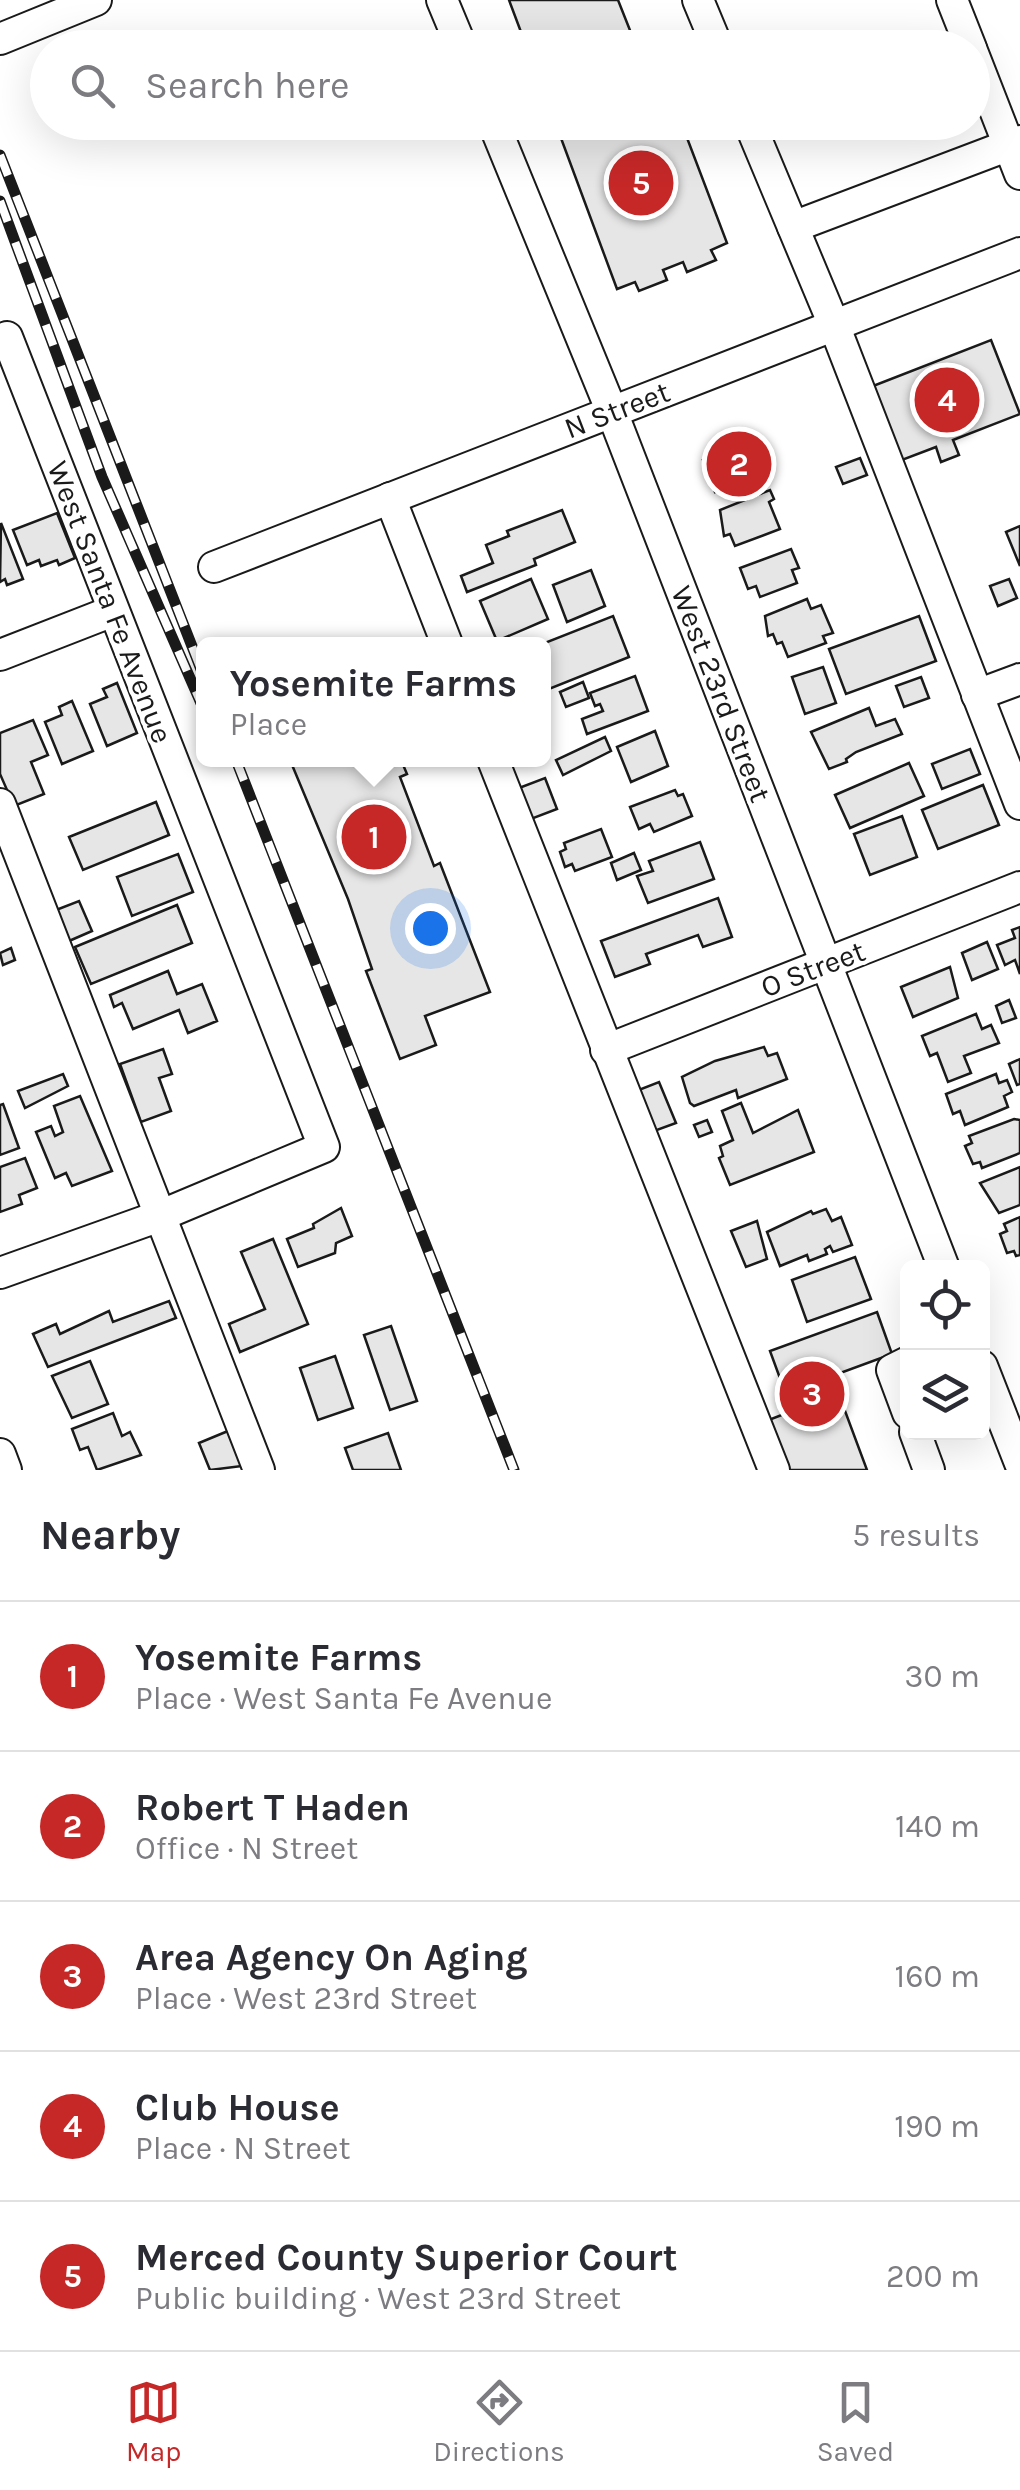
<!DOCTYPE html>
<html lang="en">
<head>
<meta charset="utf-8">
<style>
  :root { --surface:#fff; --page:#f7f7f7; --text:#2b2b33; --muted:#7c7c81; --line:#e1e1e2; --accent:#c62828 }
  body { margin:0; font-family:Karla,sans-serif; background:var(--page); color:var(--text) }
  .controls { position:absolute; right:30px; bottom:30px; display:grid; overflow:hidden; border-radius:15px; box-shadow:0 10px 40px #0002 }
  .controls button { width:90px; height:90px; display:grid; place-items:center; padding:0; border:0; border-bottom:2px solid var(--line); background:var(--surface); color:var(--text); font:50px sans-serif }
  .you { position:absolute; left:430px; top:928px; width:35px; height:35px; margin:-25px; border:8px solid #fff; border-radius:50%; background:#1a73e8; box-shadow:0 0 0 15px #1a73e833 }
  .badge { display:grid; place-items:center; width:65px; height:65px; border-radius:50%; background:var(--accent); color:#fff; font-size:32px; font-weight:700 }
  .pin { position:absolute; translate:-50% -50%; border:5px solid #fff; box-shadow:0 2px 10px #0006 }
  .popup { position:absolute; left:196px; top:637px; width:355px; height:130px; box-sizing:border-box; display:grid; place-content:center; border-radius:15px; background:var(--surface); filter:drop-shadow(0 2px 8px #0005); font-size:32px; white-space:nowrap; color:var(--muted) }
  .popup b { font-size:38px; color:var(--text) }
  .popup::after { content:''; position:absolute; left:50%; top:100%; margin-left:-20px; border:20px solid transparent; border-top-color:var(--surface) }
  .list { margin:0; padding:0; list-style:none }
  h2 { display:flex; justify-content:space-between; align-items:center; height:130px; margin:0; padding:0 40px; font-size:42px }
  h2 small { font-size:32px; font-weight:400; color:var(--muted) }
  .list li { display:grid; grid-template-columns:65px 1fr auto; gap:30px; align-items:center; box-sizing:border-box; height:150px; padding:0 40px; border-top:2px solid var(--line) }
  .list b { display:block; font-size:38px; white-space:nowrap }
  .list p { margin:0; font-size:32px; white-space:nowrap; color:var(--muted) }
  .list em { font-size:32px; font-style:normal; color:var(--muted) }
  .icon { flex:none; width:55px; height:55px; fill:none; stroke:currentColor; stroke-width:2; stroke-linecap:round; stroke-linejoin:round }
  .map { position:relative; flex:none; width:1020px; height:1470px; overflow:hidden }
  .search { position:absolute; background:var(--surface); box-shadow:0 10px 40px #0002; left:30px; right:30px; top:30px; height:110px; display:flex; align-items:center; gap:25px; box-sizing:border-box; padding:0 35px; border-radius:55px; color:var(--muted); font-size:38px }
  .sheet { height:880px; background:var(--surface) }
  nav { display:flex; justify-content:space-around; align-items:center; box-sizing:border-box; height:140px; border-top:2px solid var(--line); background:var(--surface); font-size:28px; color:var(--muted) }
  nav a { display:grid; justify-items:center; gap:5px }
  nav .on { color:var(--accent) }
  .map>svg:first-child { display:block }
  .building { fill:#e6e6e6; stroke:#1a1a1a; stroke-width:2.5 }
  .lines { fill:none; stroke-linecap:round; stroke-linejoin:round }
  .minor-casing { stroke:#1a1a1a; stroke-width:34 }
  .minor { stroke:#fff; stroke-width:30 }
  .rail-casing { stroke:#1a1a1a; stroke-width:11 }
  .rail { stroke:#fff; stroke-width:8; stroke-dasharray:22; stroke-linecap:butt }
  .labels { text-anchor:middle; stroke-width:8; stroke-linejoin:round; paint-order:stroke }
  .street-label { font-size:30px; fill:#1a1a1a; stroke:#fff }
</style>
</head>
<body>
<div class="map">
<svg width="1020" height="1470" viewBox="0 0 1020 1470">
  <rect width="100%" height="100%" fill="#fff"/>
  <g class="building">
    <polygon points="509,0 618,0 637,48 527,48"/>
    <polygon points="555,122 681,122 727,243 711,250 716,260 687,272 683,262 663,270 667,280 639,291 635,282 617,289"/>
    <polygon points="991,340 1020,414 953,440 959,455 941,462 936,447 902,460 873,386"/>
    <polygon points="762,437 774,468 715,492 703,460"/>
    <polygon points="860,458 867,475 843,484 836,467"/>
    <polygon points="770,490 774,499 769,502 780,529 735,546 730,534 724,536 720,510"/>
    <polygon points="562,510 575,542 534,559 536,565 467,592 461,576 493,563 486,545 509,536 507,531"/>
    <polygon points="57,513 75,558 59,565 57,560 41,566 39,560 27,565 13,530"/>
    <polygon points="1,523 23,579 7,585 5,579 0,582"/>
    <polygon points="1020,526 1020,566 1006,532"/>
    <polygon points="791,549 799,568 792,570 797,583 760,597 756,586 748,589 740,568"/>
    <polygon points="591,570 605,606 567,622 553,585"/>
    <polygon points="531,579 548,619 497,641 480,601"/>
    <polygon points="1009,579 1017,598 998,606 990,586"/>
    <polygon points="807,599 811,609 821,605 833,633 823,636 826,643 788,657 782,642 777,644 773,634 768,636 765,616"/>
    <polygon points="613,616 629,657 544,691 542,644"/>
    <polygon points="919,616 936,661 846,694 829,649"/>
    <polygon points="823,667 836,703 805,714 792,677"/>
    <polygon points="635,676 648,711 587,734 582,719 603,711 600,704 595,706 590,693"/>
    <polygon points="921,677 929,698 904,707 896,686"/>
    <polygon points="583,682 589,698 566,707 560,692"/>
    <polygon points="117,683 137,733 107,746 90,704 107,697 103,689"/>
    <polygon points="72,701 93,751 62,764 45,722 62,715 59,707"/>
    <polygon points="869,708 876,726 895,719 902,734 856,752 846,759 847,762 829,769 811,732"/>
    <polygon points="33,720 48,755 31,762 44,794 14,806 0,774 0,733"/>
    <polygon points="655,731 668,766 631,782 617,747"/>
    <polygon points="605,737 611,751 563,775 556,760"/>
    <polygon points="970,749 980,774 942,789 932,764"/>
    <polygon points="290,760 401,760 407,774 400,777 434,866 440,863 490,992 425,1016 436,1045 400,1059 366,971 372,969 348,899"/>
    <polygon points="909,763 924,796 850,828 835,795"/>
    <polygon points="545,778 557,809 531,819 519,788"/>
    <polygon points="983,785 999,825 938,849 922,810"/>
    <polygon points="675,790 678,796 683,794 692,816 654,832 650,824 639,829 630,807"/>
    <polygon points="156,802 169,835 83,870 69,837"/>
    <polygon points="902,816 917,857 870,875 854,834"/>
    <polygon points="601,829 612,857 575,871 572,864 565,867 560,852 566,849 564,843"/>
    <polygon points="700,842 714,879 648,903 637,876 653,871 649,861"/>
    <polygon points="634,853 641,870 617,880 611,863"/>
    <polygon points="178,854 193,892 132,916 117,877"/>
    <polygon points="718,898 732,937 703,947 698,935 646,954 650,964 615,977 601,941"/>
    <polygon points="79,901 92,931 69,941 56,910"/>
    <polygon points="177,905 192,943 91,984 75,947"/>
    <polygon points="1020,927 1020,974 1015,960 1005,965 997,945 1015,938 1012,930"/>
    <polygon points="987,942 998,969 972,980 962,953"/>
    <polygon points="11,948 15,960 3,965 0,953"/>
    <polygon points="950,967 958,998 913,1017 901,987"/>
    <polygon points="168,971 177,994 202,984 217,1021 188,1033 179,1010 133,1029 122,1003 114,1007 110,995"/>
    <polygon points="1009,1000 1016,1018 1002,1023 996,1006"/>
    <polygon points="976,1014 982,1029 991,1025 999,1043 964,1056 971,1073 948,1082 937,1053 930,1056 922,1036"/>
    <polygon points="764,1047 768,1056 777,1053 787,1079 738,1098 736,1090 694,1106 690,1103 682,1077 715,1061"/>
    <polygon points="163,1049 172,1074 159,1078 171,1111 141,1122 120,1064"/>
    <polygon points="1020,1059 1020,1084 1017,1085 1009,1064"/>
    <polygon points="63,1074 68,1086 25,1108 18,1091"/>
    <polygon points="996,1074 999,1083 1007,1080 1012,1092 1004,1096 1008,1107 965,1125 960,1111 953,1114 946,1094"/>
    <polygon points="659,1082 676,1123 646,1134 631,1093"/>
    <polygon points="80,1096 112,1171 72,1186 66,1173 55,1178 36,1132 51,1126 55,1136 63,1132 54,1106"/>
    <polygon points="741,1103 753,1133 798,1110 814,1152 730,1185 719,1158 723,1156 720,1146 733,1140 722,1111"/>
    <polygon points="3,1104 19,1148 0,1155 0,1105"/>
    <polygon points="1014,1119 1020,1120 1020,1153 982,1168 980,1162 973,1164 965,1146 972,1143 969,1136"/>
    <polygon points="707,1120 712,1132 699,1137 694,1125"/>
    <polygon points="25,1158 37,1188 19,1195 22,1204 0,1212 0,1167"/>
    <polygon points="1020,1167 1020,1205 999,1213 980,1183"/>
    <polygon points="341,1208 352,1236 336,1243 335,1253 298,1267 287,1239 314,1228 313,1224"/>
    <polygon points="826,1209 832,1221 841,1217 852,1245 833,1252 830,1246 825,1249 827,1254 809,1261 807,1255 780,1266 767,1232 811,1211 813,1214"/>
    <polygon points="1020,1217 1020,1255 1016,1256 1014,1251 1007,1253 1000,1234 1007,1231 1004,1224"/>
    <polygon points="757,1221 767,1259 746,1267 731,1231"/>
    <polygon points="273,1239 308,1324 240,1352 229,1324 265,1309 241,1252"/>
    <polygon points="855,1257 871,1299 807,1322 792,1280"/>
    <polygon points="169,1301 176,1318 48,1367 33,1334 56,1324 60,1334 109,1311 113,1322"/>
    <polygon points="877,1312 892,1354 832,1376 867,1470 778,1470 761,1423 792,1411 770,1351"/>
    <polygon points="391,1326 417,1401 390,1410 364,1335"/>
    <polygon points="335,1356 353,1408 318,1420 300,1368"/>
    <polygon points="90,1361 108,1404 72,1418 52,1376"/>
    <polygon points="113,1413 122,1436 130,1432 141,1455 97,1470 88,1447 80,1450 72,1429"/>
    <polygon points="228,1431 242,1466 210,1470 199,1443"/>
    <polygon points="388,1433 401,1470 353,1470 345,1448"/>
  </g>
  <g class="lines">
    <defs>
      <g id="minor">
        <polyline points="442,0 462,48"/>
        <polyline points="698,0 718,48"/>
        <polyline points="952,0 971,48"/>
        <polyline points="0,39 96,0"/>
        <polyline points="972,51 1020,174"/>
        <polyline points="493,122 612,412 944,1268"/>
        <polyline points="749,122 834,325 1020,804"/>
        <polyline points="793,227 1020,141"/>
        <polyline points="390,498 447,644"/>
        <polyline points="214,567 1020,253"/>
        <polyline points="0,655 113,611"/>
        <polyline points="977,695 1020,679"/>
        <polyline points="493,760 774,1470"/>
        <polyline points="0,804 259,1470"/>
        <polyline points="606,1050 1020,887"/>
        <polyline points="0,1273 157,1217 324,1147 7,337"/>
        <polyline points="908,1362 892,1370 908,1413"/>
        <polyline points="982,1366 1020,1463"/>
        <polyline points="915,1432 929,1470"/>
        <polyline points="0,1454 6,1470"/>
      </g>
    </defs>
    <use href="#minor" class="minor-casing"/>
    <use href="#minor" class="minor"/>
    <defs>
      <g id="rail">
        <polyline points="0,155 204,677"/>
        <polyline points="0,201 102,477 204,710"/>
        <polyline points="236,760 514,1470"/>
      </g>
    </defs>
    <use href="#rail" class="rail-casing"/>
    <use href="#rail" class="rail"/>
  </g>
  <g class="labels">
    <g class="street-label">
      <text transform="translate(617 410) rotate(-21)" y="10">N Street</text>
      <text transform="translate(110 602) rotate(69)" y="10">West Santa Fe Avenue</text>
      <text transform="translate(721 694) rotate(69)" y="10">West 23rd Street</text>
      <text transform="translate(813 969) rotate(-21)" y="10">O Street</text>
    </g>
  </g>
</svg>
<div class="controls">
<button><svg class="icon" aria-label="locate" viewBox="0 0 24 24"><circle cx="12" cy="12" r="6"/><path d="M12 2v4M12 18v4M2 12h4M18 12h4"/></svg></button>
<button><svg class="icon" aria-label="layers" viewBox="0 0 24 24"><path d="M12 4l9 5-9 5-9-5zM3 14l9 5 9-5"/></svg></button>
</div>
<div class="you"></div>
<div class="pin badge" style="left:374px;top:837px">1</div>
<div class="popup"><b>Yosemite Farms</b>Place</div>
<div class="pin badge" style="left:739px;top:464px">2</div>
<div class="pin badge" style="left:812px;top:1394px">3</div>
<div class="pin badge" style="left:947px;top:400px">4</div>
<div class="pin badge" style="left:641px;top:183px">5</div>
<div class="search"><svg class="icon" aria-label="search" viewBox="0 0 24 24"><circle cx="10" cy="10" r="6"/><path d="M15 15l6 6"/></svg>Search here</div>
</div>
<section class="sheet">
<h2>Nearby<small>5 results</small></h2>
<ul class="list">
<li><span class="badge">1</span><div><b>Yosemite Farms</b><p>Place · West Santa Fe Avenue</p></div><em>30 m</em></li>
<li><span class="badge">2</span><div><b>Robert T Haden</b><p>Office · N Street</p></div><em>140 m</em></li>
<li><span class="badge">3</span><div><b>Area Agency On Aging</b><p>Place · West 23rd Street</p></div><em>160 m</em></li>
<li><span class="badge">4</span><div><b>Club House</b><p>Place · N Street</p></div><em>190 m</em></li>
<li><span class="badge">5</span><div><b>Merced County Superior Court</b><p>Public building · West 23rd Street</p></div><em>200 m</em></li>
</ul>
</section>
<nav>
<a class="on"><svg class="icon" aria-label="map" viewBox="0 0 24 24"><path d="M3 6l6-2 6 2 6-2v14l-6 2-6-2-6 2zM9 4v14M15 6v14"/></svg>Map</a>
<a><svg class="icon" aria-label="directions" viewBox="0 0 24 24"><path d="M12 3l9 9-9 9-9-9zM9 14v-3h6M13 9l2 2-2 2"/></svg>Directions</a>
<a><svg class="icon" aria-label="saved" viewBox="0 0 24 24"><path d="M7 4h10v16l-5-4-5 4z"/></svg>Saved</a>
</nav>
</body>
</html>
